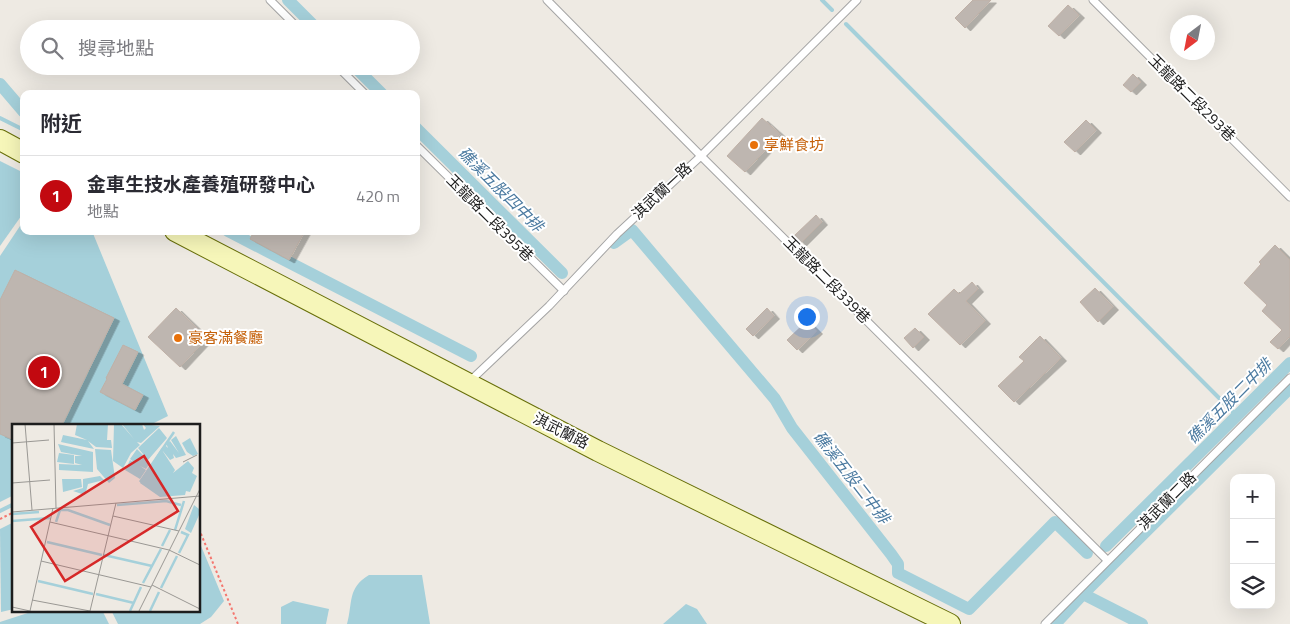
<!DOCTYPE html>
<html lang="zh-TW">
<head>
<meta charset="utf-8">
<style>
  :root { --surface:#fff; --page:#f7f7f7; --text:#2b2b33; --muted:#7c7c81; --line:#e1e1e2; --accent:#c20910 }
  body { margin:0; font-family:"Titillium Web","Noto Sans TC",sans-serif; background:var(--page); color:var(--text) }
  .controls { position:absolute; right:15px; bottom:15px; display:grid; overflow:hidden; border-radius:10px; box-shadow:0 5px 20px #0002 }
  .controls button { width:45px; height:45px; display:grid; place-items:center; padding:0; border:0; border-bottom:1px solid var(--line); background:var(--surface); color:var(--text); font:25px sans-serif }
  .compass { position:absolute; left:1170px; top:15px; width:45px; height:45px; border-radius:50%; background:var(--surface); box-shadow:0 5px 20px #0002; rotate:212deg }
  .you { position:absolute; left:806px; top:316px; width:18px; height:18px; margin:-12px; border:4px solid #fff; border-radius:50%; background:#1a73e8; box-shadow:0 0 0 8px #1a73e833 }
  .badge { display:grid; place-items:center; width:32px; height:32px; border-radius:50%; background:var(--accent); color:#fff; font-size:16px; font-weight:700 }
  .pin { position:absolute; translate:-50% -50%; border:2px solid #fff; box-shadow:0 1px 5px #0006 }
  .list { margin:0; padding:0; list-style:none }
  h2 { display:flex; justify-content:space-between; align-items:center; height:65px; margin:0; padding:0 20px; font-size:21px }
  h2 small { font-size:16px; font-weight:400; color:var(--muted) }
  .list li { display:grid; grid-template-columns:32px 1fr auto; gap:15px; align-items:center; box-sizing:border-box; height:80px; padding:0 20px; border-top:1px solid var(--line) }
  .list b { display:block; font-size:19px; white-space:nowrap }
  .list p { margin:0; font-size:16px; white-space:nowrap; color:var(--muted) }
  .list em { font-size:16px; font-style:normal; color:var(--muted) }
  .icon { flex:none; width:28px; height:28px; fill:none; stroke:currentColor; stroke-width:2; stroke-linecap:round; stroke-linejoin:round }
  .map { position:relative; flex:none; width:1290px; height:624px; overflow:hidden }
  .search { position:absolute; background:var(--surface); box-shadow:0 5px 20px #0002; left:20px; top:20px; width:400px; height:55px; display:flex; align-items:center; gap:12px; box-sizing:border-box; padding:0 18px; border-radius:28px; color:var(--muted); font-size:19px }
  .panel { position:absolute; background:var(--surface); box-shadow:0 5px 20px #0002; left:20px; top:90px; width:400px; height:145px; border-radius:10px }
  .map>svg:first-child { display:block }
  .water { fill:#a5d0da }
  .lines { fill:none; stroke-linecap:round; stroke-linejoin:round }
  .stream { stroke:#a5d0da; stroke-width:4 }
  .canal { stroke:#a5d0da; stroke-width:12 }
  .building { fill:#beb6b0; stroke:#bfb0a6; filter:url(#shadow) }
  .lane-casing { stroke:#a4a4a4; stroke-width:9 }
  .secondary-casing { stroke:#686f09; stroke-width:22 }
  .path { stroke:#f4776f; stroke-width:2; stroke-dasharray:2.5 2.5; stroke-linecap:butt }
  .lane { stroke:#fff; stroke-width:7 }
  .secondary { stroke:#f6f6b9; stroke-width:20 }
  .food-dot { fill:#e8710a; stroke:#fff; stroke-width:2 }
  .labels { text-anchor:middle; stroke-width:4; stroke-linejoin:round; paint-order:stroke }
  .street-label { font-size:15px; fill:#1d1d1d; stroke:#fff }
  .food-label { font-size:15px; fill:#c56008; stroke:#fff; text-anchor:start }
  .water-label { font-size:16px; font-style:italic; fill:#4b7aa0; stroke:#fff }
  .inset-river { fill:none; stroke:#a5d0da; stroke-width:2.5 }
  .inset-road { fill:none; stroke:#9a9894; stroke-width:1 }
  .view { fill:#d62828; fill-opacity:0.15; stroke:#d62828; stroke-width:2.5 }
  .inset-edge { fill:none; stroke:#1d1d1d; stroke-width:2.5 }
</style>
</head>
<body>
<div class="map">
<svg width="1290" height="624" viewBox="0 0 1290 624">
  <defs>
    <filter id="shadow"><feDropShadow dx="5.5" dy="3" stdDeviation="0" flood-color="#0004"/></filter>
  </defs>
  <rect width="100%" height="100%" fill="#eeeae3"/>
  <g class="water">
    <polygon points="0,161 24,173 24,212 0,246"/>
    <polygon points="24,220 24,231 92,231 168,416 150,425 14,425 14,495 0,502 0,256"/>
    <polygon points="14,522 14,609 1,612 0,529"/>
    <polygon points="199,541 224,601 211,617 200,624 118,624 111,610 199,610"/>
    <path d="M369,575h53l8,49h-83c6,-21 0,-36 22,-49z"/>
    <polygon points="293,601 329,609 326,624 281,624 281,607"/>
    <polygon points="686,604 697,609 707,624 663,624"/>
    <polygon points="37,610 102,610 109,624 0,624 0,622"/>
  </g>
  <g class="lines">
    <g class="stream">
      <polyline points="822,0 832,10"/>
      <polyline points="846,24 1238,417"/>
      <polyline points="0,118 24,130"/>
      <polyline points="1249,428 1250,429"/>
      <polyline points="0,511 14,504"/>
    </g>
    <g class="canal">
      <polyline points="288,0 317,29"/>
      <polyline points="354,66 382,94"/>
      <polyline points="0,84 24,112"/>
      <polyline points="416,128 562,273"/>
      <polyline points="228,231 471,356"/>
      <polyline points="614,243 632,230 775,399 792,428 891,554 898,564 898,573 969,609 1055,522 1087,553"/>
      <polyline points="1106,546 1290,363"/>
      <polyline points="1083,594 1290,388"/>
      <polyline points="1056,623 1083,594 1142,624"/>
    </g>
  </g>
  <g class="building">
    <polygon points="973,0 991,0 965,28 955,18"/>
    <polygon points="1068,5 1079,15 1059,36 1048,26"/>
    <polygon points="1133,74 1141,82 1131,92 1123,85"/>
    <polygon points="762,118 780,134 745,172 727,156"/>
    <polygon points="1086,120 1096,130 1075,152 1064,142"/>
    <polygon points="816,215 822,222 801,243 794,236"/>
    <polygon points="254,231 305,231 289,260 250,239"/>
    <polygon points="1275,245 1290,260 1290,338 1289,337 1278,349 1270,342 1282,330 1262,311 1267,305 1244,283 1261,264 1259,262"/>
    <polygon points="15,270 114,318 62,425 14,425 14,440 0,434 0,300"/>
    <polygon points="972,282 978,289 966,301 985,321 960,345 928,314 954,289 959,294"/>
    <polygon points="1095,288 1113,307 1098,322 1080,302"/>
    <polygon points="176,308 207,338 180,367 148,337"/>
    <polygon points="767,308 774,316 753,336 746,329"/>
    <polygon points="807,321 817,331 797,350 787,340"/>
    <polygon points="915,328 924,337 913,348 904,338"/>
    <polygon points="1040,336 1061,358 1014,402 998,386 1024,361 1019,357"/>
    <polygon points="123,345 138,352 122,384 143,395 135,410 100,392 107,379 106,378"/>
  </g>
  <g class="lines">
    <defs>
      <g id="lane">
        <polyline points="270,0 299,29"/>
        <polyline points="547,0 701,156 1107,560"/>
        <polyline points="1093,0 1290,197"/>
        <polyline points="337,66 365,94"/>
        <polyline points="416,145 564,291"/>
        <polyline points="470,381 549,306 617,234 701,156 857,0"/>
        <polyline points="1045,624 1290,378"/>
      </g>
      <g id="secondary">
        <polyline points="0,140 24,153"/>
        <polyline points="175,231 598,451 950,624"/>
      </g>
    </defs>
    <use href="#lane" class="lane-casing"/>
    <use href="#secondary" class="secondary-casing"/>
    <g class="path">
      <polyline points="0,519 14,512"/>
      <polyline points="199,529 238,624"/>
    </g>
    <use href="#lane" class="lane"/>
    <use href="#secondary" class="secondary"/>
  </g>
  <g class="food-dot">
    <circle cx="754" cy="145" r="5"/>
    <circle cx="178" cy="338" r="5"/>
  </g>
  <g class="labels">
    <g class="street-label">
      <text transform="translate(1192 98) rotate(45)" y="5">玉龍路二段293巷</text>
      <text transform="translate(662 191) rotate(-43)" y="5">淇武蘭一路</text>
      <text transform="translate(490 218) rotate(45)" y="5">玉龍路二段395巷</text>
      <text transform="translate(827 280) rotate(45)" y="5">玉龍路二段339巷</text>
      <text transform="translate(561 431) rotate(27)" y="5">淇武蘭路</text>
      <text transform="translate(1167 501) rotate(-45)" y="5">淇武蘭二路</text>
    </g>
    <g class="food-label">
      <text x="764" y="150">享鮮食坊</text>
      <text x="188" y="343">豪客滿餐廳</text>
    </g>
    <g class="water-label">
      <text transform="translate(501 189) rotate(45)" y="6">礁溪五股四中排</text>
      <text transform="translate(1229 401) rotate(-45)" y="6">礁溪五股二中排</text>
      <text transform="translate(852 477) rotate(52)" y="6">礁溪五股二中排</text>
    </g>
  </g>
  <g transform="translate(12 424)">
    <rect width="188" height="188" fill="#eeeae3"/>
    <path d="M65,0h31l-1,16h4l1,8 -16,-1 -8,-6 6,8 -33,-7 2,-7 24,5 -12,-5zM102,0h7l13,15 -12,-15h20l2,6 2,-2 -3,-4 17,2 -19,17 -4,-1 3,3 -9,8 -8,15 -10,-7zM147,4l8,10 -19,22 -10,-12zM164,12l10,19 -10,3 -3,-4 1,4 -4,2 -8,-10 13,20 -2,3 15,-12 6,7 -2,5 5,3 -7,16 -4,-1 -1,4 -25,2 -20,-14 21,-34 4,-4 3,3 -2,-5 4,-2 9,12 -8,-13zM178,14l8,16 -5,2 -6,-4 -5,-9zM46,20l35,8v20l-34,-2v-6l23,1 -7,-2v-7h7l-21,-4zM83,25l16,1 4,28 -6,5 -12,-14zM125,25l7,7 -4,5 4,-4 6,6 -4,6 -6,-3 6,4 -6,9 -15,-9 5,-10 5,3 -5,-4zM47,29l15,2v9l-17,-2zM88,52l4,4 -16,4 -3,11 -12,-4 10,-3v-9zM50,55h19l1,8 -19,5zM182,81l5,4v6l-8,18 -6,-4z" fill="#a5d0da"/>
    <path class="inset-river" d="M128,58l34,-50M105,81l49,-4 15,4M0,90l27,-2M0,97l38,-3M44,98l4,-12h8l42,15M163,106l9,-29M35,118l55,13M150,122l8,-16M167,129l9,-18 -7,-3M92,131l48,11M26,157l55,13M131,159l18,-34M149,164l16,-32M84,170l38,9M118,187l11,-24M138,187l9,-19"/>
    <path class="inset-road" d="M13,0l7,86M42,0l2,84M0,19l37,-3M171,38l14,-7M0,59l38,-3M0,88l188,-16M101,92l66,15M38,98l119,28 31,15M29,137l110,26M140,161l48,24M20,176l58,11 26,-108M0,183l18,4 23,-103M127,187l61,-122"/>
    <path class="view" d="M132,32l34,55 -113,70 -34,-54z"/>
    <rect width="188" height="188" class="inset-edge"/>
  </g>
</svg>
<div class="controls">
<button>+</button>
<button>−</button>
<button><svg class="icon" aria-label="layers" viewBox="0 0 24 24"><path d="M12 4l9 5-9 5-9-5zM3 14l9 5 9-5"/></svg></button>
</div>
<svg class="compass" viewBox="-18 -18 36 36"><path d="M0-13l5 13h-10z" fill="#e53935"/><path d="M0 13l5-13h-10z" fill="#7c7c81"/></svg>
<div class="you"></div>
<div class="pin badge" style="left:44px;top:372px">1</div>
<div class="search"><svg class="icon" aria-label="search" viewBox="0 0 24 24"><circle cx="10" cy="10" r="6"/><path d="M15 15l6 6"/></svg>搜尋地點</div>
<section class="panel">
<h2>附近<small></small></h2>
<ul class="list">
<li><span class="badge">1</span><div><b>金車生技水產養殖研發中心</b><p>地點</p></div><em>420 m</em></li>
</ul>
</section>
</div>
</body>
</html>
